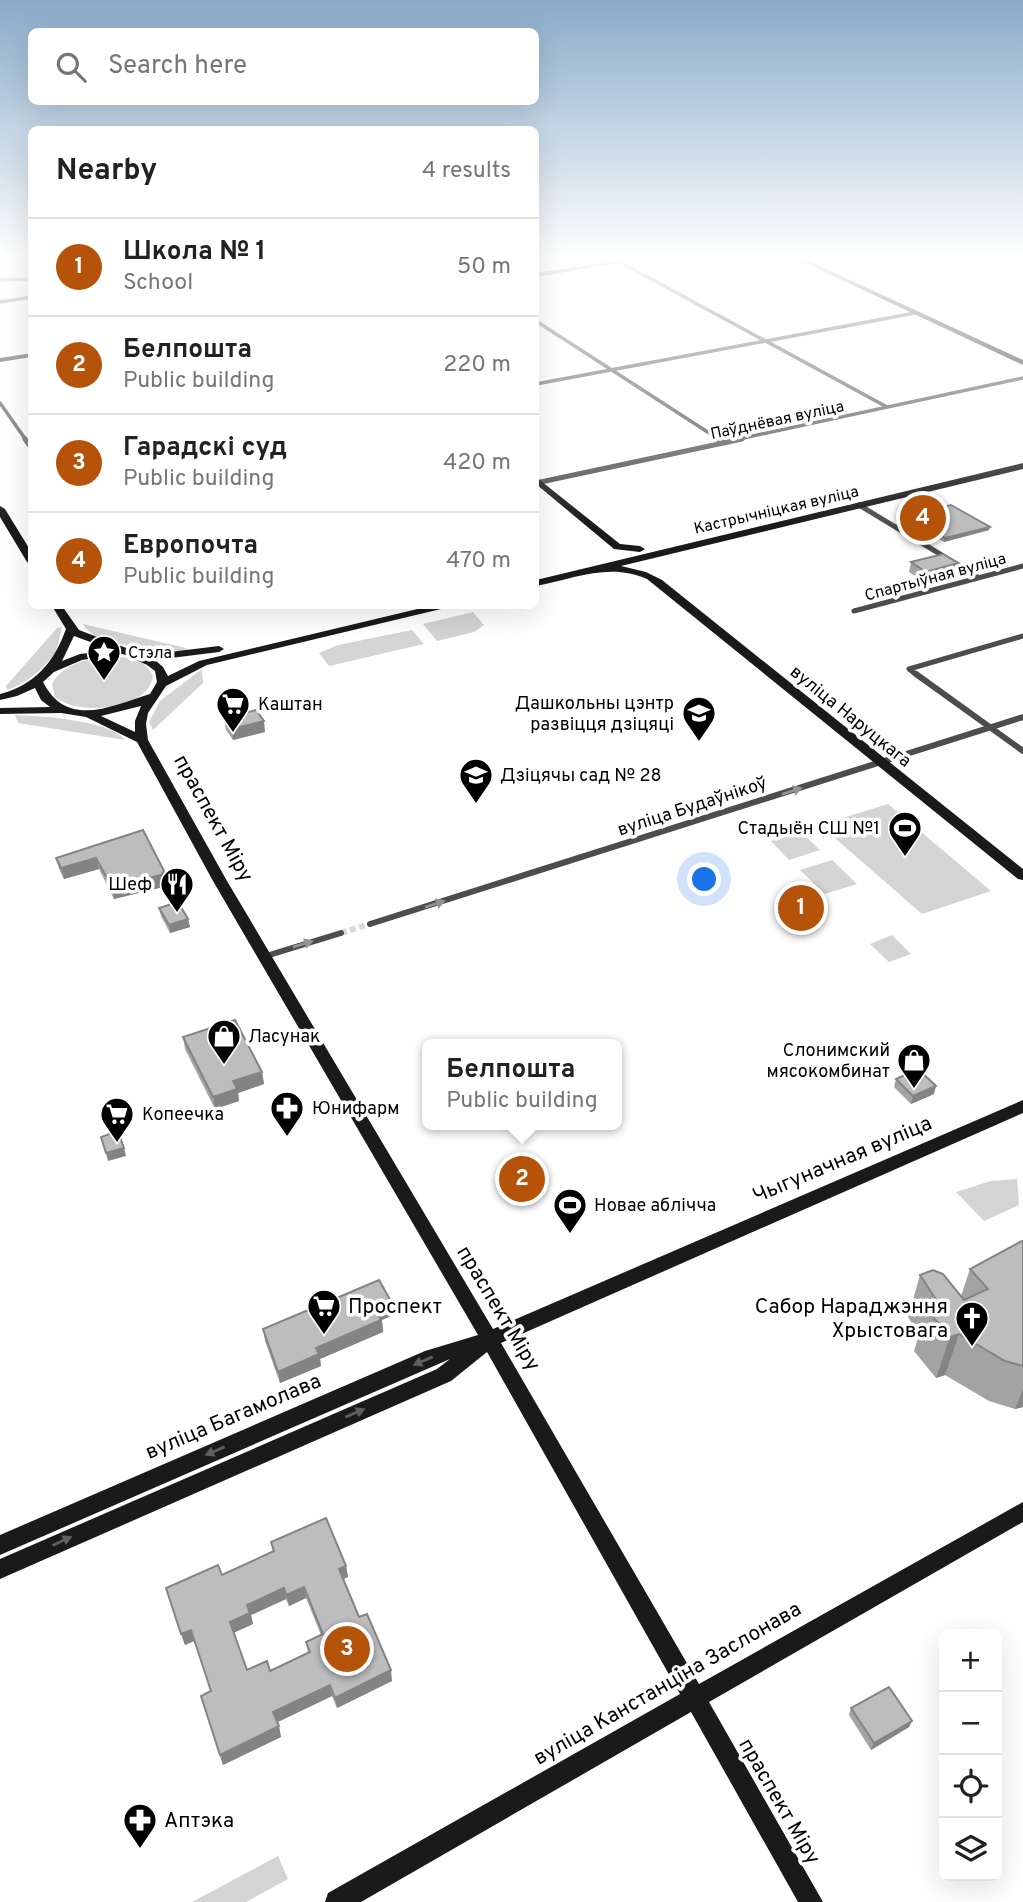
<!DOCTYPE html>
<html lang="en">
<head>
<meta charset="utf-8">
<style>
  :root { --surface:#fff; --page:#f6f6f6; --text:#222; --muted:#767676; --line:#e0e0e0; --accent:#b45309 }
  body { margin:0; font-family:Overpass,sans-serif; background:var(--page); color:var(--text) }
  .controls { position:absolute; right:21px; bottom:21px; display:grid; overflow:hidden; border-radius:10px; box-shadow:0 7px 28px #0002 }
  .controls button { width:63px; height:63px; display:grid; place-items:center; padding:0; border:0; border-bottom:2px solid var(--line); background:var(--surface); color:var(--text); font:35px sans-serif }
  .you { position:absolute; left:705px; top:880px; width:24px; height:24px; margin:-18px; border:5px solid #fff; border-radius:50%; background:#1a73e8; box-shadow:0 0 0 10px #1a73e833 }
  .badge { display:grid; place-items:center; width:46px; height:46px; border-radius:50%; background:var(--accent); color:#fff; font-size:23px; font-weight:700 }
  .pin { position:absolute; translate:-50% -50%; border:4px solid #fff; box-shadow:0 2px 7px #0006 }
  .popup { position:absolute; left:422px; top:1039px; width:200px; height:91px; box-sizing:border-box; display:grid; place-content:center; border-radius:10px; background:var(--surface); filter:drop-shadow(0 2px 5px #0005); font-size:23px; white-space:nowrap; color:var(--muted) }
  .popup b { font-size:26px; color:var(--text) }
  .popup::after { content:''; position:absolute; left:50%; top:100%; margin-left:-14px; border:14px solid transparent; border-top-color:var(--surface) }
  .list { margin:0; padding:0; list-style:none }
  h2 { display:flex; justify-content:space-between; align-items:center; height:91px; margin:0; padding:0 28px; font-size:30px }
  h2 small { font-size:23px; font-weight:400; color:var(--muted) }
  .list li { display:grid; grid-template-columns:46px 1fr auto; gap:21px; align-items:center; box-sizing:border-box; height:98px; padding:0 28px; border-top:2px solid var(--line) }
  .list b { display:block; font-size:26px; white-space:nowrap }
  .list p { margin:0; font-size:23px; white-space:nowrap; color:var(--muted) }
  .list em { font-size:23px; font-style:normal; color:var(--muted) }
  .icon { flex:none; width:38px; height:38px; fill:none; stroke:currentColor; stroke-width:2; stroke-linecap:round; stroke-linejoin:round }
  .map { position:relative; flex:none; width:1023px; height:1902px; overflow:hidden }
  .search { position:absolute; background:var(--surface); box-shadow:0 7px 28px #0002; left:28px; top:28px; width:511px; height:77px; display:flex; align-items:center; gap:18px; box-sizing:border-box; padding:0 24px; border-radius:10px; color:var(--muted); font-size:26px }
  .panel { position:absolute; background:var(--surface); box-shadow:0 7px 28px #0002; left:28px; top:126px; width:511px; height:483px; border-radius:10px }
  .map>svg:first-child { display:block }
  .green { fill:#d4d4d4 }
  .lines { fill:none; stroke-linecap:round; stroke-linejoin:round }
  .street-tunnel { stroke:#d9d9d9; stroke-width:6; stroke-dasharray:6 3.5; stroke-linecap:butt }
  .street-far2 { stroke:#4d4d4d; stroke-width:3.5 }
  .street-far1 { stroke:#4d4d4d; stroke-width:5 }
  .street { stroke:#4d4d4d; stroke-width:6 }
  .secondary { fill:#1a1a1a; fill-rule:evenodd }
  .wall { fill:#a3a3a3; fill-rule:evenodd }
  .shaded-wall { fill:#848484 }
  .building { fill:#bdbdbd; stroke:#848484; stroke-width:2; fill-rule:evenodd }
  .oneway { fill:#949494 }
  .oneway2 { fill:#5f5f5f }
  .labels { text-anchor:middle; stroke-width:7; stroke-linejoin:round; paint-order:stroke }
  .far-street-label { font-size:16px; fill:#000; stroke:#fff }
  .far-poi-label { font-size:16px; fill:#000; stroke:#fff; text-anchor:start }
  .poi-label { font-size:18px; fill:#000; stroke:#fff; text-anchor:start }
  .street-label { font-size:18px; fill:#000; stroke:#fff }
  .near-street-label { font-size:21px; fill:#000; stroke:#fff }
  .near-poi-label { font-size:21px; fill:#000; stroke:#fff; text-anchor:start }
</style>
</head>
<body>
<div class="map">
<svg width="1023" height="1902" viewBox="0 0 1023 1902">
  <rect width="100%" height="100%" fill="#fff"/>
  <g class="green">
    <polygon points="473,612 484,625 474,632 437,641 423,624"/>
    <path d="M83,624l103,24 4,4c-24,-1 -98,-5 -107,-28z"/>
    <path d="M62,627c-2,7 -3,16 -6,23 -7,15 -33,36 -49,40l-1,-4 51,-58z"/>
    <polygon points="412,630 424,644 329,666 319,653 338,645"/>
    <path d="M104,657c18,-1 41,0 49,19 -5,35 -75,40 -98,21l-3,-13c10,-19 32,-24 52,-27z"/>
    <polygon points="202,669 203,683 153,730 149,722 160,701"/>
    <path d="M15,715c26,1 94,5 110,25l-107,-17z"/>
    <polygon points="888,804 991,891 922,914 820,825"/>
    <polygon points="801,832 820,850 789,860 771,841"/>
    <polygon points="832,860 857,884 825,894 800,870"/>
    <polygon points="892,935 911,954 889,962 870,944"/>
    <polygon points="1017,1179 1019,1205 984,1221 956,1192 991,1181"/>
    <polygon points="278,1856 288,1879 246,1902 192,1902"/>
  </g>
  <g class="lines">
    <polyline class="street-tunnel" points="341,933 370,924"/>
    <g class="street-far2">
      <polyline points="620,262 887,407"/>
      <polyline points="0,280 32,279"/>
      <polyline points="0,302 32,297"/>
      <polyline points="536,321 720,440"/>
      <polyline points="536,384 915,313"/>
      <polyline points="0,403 26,440"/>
      <polyline points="734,440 1023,378"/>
    </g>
    <g class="street-far1">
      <polyline points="25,439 32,449"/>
      <polyline points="717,439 724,443"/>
      <polyline points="536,483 742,439"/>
      <polyline points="859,505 978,577"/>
      <polyline points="854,611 1023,566"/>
      <polyline points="918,676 909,669 1023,636"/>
    </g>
    <g class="street">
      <polyline points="916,674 1023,751"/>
      <polyline points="370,924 1023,717"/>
      <polyline points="266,956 341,933"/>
    </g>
    <g class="secondary">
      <polygon points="629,259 642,259 536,277 536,273"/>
      <polygon points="797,259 805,259 1023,360 1023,365"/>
      <polygon points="32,353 32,357 0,362 0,358"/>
      <path d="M1023,463v6l-402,97 25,6 16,8 361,289v11l-5,-1 -371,-300c-37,-17 -74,0 -111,7v-6z"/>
      <polygon points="536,477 620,544 640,546 645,549 640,552 614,549 536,484"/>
      <polygon points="0,506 5,509 32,553 32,565 27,562 0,517"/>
      <path d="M52,606h10l17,24 66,25 74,-9 5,3 -5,3 -64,8 8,7 5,9 31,-15 231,-55h16l-5,3 -234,56 -41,21 -18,27 -2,11 2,16 79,141 266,448 530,-229v13l-522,230 198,341 324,-182v20l-314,180 114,200h-25l-107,-190 -330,190h-36l3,-9 352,-199 -193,-342 -36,29 -451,198v-20l437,-190 13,-10 -450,196v-20l425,-184 53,-16 -265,-454 -76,-139 -51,-25 -25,-4 -61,1v-6l50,-1 -9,-7 -6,-12 -18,8 -17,4v-6c35,-9 54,-32 66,-65zM74,636l38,14 -32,4 -18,7zM123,654l24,11 8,6 2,11 -7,12c-38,12 -83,35 -107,-12l11,-10 28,-12zM141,706l-6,15v11l-34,-16z"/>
    </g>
  </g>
  <g class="wall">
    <polygon points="907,516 990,527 989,530 944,542 906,520"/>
    <polygon points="911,562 956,573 924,582 909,572"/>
    <polygon points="224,719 265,732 233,740 226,730"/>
    <polygon points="143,830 166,883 163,887 114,899 99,869 64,879 59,869 56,858"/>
    <polygon points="159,908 188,919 190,927 170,933 161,916"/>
    <polygon points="183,1037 262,1072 264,1084 238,1093 239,1101 215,1109 185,1049"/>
    <polygon points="896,1079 934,1094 911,1104 894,1087"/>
    <polygon points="1023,1242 1023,1407 1015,1409 989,1401 945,1375 936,1378 914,1351 919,1335 908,1317 920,1275 961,1296 970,1269"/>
    <polygon points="393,1315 382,1320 383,1332 320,1359 321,1366 280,1383 265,1341 263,1329"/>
    <path d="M271,1542l75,24 2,11 -5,2 16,38 33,64 -55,27 -5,-12 -55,26 4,15 -58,28 -22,-69 10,-5 -17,-50 -9,4 -19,-57 56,-13 51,-23zM306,1598l15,37 -15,7 2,11 -38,18 -23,-1 -14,-37 20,-9 -2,-9 35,-16 3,7z"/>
    <polygon points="851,1708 912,1721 909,1727 871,1750 849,1715"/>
  </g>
  <g class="shaded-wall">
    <polygon points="990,527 989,530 944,542 945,538"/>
    <polygon points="958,563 956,573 924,582 926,572"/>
    <polygon points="264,721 265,732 233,740 232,729"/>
    <polygon points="96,858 99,869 64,879 61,868"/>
    <polygon points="164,871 166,883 163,887 114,899 112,887"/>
    <polygon points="188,919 190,927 170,933 169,925"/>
    <polygon points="262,1072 264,1084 238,1093 239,1101 215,1109 213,1097 233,1081"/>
    <polygon points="936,1086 934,1094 911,1104 913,1096"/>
    <polygon points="124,1148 126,1156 108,1161 106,1153"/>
    <polygon points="392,1303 393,1315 382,1320 383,1332 320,1359 321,1366 280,1383 278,1372 376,1310"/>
    <polygon points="959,1334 945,1375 936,1378 950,1337"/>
    <polygon points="1023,1389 1023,1407 1015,1409"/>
    <polygon points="346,1566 348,1577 341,1580 339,1569"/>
    <polygon points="304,1587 306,1598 289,1606 286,1595"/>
    <polygon points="284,1588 286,1599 251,1615 253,1624 233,1633 230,1622 247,1605"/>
    <polygon points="191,1630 194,1641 185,1645 181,1634"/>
    <polygon points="391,1670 392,1681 337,1708 335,1698"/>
    <polygon points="330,1685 332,1696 276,1723 273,1712"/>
    <polygon points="912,1721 909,1727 871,1750 874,1743"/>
    <polygon points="279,1726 281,1737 223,1765 220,1755"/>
  </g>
  <g class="building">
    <polygon points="951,505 990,527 945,538 907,516"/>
    <polygon points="943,554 958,563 926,572 911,562"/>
    <polygon points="256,710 264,721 232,729 224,719"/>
    <polygon points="143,830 164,871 161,875 112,887 96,858 61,868 56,858"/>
    <polygon points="178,902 188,919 169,925 159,908"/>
    <polygon points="235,1020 262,1072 233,1081 237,1089 213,1097 183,1037"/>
    <polygon points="918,1069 936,1086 913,1096 896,1079"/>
    <polygon points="118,1131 124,1148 106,1153 101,1137"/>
    <polygon points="1022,1241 1023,1242 1023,1366 1005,1361 959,1334 950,1337 927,1310 939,1304 920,1275 933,1270 943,1274 964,1300 988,1289 970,1269"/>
    <polygon points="379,1280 392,1303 376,1310 381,1320 316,1348 319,1354 278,1372 263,1329"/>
    <path d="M326,1518l20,48 -7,3 20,48 8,-3 24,56 -56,28 -5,-13 -57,27 6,14 -59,29 -19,-59 10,-5 -20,-61 -10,4 -15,-46 52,-23 4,10 52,-24 -3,-9zM304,1587l19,47 -17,8 4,10 -40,19 -3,-10 -20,9 -17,-48 20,-9 -3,-8 37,-17 2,7z"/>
    <polygon points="889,1687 912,1721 874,1743 851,1708"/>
  </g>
  <defs><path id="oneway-solid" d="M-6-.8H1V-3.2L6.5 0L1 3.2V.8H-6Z" transform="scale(1.75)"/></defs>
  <g class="oneway">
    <use href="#oneway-solid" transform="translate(792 791) rotate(-18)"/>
    <use href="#oneway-solid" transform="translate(435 904) rotate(-18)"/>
    <use href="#oneway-solid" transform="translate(303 944) rotate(-17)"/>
  </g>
  <g class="oneway2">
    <use href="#oneway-solid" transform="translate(423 1361) rotate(157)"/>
    <use href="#oneway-solid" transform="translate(355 1413) rotate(-23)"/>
    <use href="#oneway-solid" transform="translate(215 1451) rotate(157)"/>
    <use href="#oneway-solid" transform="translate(62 1541) rotate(-25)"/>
  </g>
  <linearGradient id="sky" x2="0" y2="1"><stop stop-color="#89aac9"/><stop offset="0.49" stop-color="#fff"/><stop offset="1" stop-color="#fff" stop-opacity="0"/></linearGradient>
  <rect width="1023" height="525" fill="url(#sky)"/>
  <defs>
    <symbol id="sight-pin" viewBox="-11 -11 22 30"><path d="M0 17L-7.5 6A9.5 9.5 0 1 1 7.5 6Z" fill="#000" stroke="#fff"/><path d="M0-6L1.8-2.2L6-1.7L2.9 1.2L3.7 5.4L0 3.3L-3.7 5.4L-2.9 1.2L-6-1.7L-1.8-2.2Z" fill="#fff"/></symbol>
    <symbol id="supermarket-pin" viewBox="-11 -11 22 30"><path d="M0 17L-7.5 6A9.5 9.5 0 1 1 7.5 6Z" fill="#000" stroke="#fff"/><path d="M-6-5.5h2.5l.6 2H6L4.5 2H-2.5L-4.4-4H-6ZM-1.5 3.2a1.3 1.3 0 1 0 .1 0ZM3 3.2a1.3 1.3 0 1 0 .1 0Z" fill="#fff"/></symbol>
    <symbol id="school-pin" viewBox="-11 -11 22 30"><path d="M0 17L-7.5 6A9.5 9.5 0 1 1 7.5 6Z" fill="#000" stroke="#fff"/><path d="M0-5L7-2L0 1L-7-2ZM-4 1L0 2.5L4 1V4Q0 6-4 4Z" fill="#fff"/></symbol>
    <symbol id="stadium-pin" viewBox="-11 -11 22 30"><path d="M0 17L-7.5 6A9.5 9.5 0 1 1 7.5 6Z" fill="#000" stroke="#fff"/><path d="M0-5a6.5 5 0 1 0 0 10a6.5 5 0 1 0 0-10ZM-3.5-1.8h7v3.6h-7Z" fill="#fff"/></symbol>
    <symbol id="restaurant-pin" viewBox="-11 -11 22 30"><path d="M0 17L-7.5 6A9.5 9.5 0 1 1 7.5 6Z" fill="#000" stroke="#fff"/><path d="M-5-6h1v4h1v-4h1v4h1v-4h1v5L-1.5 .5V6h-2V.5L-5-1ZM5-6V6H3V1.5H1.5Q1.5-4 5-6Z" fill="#fff"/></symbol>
    <symbol id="shop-pin" viewBox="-11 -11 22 30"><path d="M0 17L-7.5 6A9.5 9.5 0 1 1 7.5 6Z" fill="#000" stroke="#fff"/><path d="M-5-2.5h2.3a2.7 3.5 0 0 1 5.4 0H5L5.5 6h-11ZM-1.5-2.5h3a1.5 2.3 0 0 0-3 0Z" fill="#fff"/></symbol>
    <symbol id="pharmacy-pin" viewBox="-11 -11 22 30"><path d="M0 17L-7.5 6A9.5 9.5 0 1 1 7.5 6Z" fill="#000" stroke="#fff"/><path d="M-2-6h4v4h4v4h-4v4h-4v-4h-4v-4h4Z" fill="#fff"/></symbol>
    <symbol id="church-pin" viewBox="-11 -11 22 30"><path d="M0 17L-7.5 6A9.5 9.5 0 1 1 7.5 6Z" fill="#000" stroke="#fff"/><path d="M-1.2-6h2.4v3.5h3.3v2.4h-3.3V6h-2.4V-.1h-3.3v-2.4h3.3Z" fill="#fff"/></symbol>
  </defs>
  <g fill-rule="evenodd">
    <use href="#sight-pin" x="85" y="633" width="38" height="52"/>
    <use href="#supermarket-pin" x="214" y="685" width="38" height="52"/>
    <use href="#school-pin" x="680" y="694" width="38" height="52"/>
    <use href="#school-pin" x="457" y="756" width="38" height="52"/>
    <use href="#stadium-pin" x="886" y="809" width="38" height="52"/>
    <use href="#restaurant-pin" x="158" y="865" width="38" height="52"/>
    <use href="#shop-pin" x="205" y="1017" width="38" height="52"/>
    <use href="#shop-pin" x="895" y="1041" width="38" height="52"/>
    <use href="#pharmacy-pin" x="268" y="1089" width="38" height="52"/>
    <use href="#supermarket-pin" x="98" y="1095" width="38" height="52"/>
    <use href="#stadium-pin" x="551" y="1186" width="38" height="52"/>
    <use href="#supermarket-pin" x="305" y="1287" width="38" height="52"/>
    <use href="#church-pin" x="953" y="1299" width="38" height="52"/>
    <use href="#pharmacy-pin" x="121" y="1801" width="38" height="52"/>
  </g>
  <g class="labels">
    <g class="far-street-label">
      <text transform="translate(777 419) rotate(-12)" y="6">Паўднёвая вуліца</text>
      <text transform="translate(776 509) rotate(-13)" y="6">Кастрычніцкая вуліца</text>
      <text transform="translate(935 576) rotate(-15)" y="6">Спартыўная вуліца</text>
    </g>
    <g class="far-poi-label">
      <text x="128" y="658">Стэла</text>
    </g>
    <g class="poi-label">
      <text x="674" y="709" text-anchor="end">Дашкольны цэнтр<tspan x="674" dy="21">развіцця дзіцяці</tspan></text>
      <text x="258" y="710">Каштан</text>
      <text x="500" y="781">Дзіцячы сад № 28</text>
      <text x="880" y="834" text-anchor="end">Стадыён СШ №1</text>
      <text x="152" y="890" text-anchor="end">Шеф</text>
      <text x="248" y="1042">Ласунак</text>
      <text x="890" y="1056" text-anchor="end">Слонимский<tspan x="890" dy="21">мясокомбинат</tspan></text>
      <text x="312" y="1114">Юнифарм</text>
      <text x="142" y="1120">Копеечка</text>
      <text x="594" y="1211">Новае аблічча</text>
    </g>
    <g class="street-label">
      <text transform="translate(851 716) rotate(39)" y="6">вуліца Наруцкага</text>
      <text transform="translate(692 806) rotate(-18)" y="6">вуліца Будаўнікоў</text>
    </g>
    <g class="near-street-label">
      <text transform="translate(214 818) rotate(61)" y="7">праспект Міру</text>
      <text transform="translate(842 1159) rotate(-23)" y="7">Чыгуначная вуліца</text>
      <text transform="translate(499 1308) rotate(59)" y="7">праспект Міру</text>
      <text transform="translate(233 1416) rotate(-23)" y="7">вуліца Багамолава</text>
      <text transform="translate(667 1683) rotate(-30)" y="7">вуліца Канстанціна Заслонава</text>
      <text transform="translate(780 1801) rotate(60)" y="7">праспект Міру</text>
    </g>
    <g class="near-poi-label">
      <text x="348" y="1313">Проспект</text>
      <text x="948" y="1313" text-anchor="end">Сабор Нараджэння<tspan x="948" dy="24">Хрыстовага</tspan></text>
      <text x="164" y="1827">Аптэка</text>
    </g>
  </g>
</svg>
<div class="controls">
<button>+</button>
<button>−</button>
<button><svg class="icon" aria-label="locate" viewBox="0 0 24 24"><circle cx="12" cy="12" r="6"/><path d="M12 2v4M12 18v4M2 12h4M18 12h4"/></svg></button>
<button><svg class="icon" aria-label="layers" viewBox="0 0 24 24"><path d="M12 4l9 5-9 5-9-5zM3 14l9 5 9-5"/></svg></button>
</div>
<div class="you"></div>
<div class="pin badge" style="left:801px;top:908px">1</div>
<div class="pin badge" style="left:522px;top:1179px">2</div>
<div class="popup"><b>Белпошта</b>Public building</div>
<div class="pin badge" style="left:347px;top:1649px">3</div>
<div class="pin badge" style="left:923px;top:518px">4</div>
<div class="search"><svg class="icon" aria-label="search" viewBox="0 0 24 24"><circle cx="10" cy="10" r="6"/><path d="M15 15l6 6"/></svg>Search here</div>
<section class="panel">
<h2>Nearby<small>4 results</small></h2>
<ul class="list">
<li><span class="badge">1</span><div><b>Школа № 1</b><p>School</p></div><em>50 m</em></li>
<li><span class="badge">2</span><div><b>Белпошта</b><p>Public building</p></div><em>220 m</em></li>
<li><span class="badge">3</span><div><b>Гарадскі суд</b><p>Public building</p></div><em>420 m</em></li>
<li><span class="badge">4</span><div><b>Европочта</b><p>Public building</p></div><em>470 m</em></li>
</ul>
</section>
</div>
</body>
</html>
